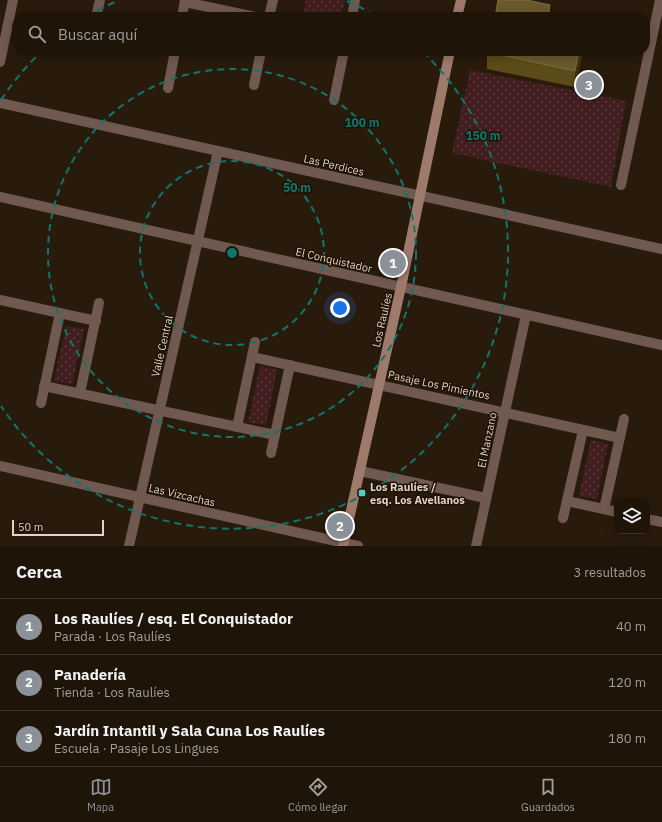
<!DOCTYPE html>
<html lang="es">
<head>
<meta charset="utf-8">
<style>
  :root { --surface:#1f1408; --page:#271d12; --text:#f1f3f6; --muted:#a19e9c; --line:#3c3329; --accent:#8c9099 }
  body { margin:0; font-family:"IBM Plex Sans",sans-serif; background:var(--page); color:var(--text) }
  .controls { position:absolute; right:12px; bottom:12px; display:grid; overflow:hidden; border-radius:8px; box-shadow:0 2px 10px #0003 }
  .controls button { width:36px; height:36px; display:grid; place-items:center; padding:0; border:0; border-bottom:1px solid var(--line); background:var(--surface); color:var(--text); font:20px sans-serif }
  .scale { position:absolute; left:12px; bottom:10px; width:92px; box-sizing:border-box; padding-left:4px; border:2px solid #ded4cb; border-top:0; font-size:11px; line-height:14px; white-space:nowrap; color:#ded4cb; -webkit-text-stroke:3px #1f1104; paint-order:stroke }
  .you { position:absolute; left:340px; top:308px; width:14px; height:14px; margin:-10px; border:3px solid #fff; border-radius:50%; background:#1a73e8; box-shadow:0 0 0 6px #1a73e833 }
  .badge { display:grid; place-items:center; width:26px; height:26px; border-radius:50%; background:var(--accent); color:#fff; font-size:13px; font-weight:700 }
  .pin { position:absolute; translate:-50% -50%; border:2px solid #fff; box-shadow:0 1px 4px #0006 }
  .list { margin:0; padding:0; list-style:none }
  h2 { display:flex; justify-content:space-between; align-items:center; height:52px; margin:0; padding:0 16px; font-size:17px }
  h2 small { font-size:13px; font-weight:400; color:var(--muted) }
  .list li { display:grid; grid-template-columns:26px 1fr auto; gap:12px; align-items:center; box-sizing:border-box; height:56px; padding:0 16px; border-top:1px solid var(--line) }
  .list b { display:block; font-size:15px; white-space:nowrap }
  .list p { margin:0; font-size:13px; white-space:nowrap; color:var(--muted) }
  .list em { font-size:13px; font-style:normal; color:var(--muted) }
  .icon { flex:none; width:22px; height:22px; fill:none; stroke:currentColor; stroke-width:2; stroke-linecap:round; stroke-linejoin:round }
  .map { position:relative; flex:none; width:662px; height:546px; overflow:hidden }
  .search { position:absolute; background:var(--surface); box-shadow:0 2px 10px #0003; left:12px; right:12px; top:12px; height:44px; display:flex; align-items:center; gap:10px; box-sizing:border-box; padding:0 14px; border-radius:16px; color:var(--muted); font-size:15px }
  .sheet { height:220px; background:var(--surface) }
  nav { display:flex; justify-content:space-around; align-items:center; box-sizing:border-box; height:56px; border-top:1px solid var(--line); background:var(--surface); font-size:11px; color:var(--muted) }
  nav a { display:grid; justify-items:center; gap:2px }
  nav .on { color:var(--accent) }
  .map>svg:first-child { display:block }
  .grass { fill:url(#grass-dots) }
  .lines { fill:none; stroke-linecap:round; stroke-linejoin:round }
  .street { stroke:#6f5950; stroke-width:10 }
  .secondary { stroke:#9d7a6c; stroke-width:10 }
  .wall { fill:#5b4b18 }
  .shaded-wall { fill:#41320b }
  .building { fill:#695a2c; stroke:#7b6d45 }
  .ring { fill:none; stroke:#0f766e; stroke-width:2; stroke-dasharray:7 5 }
  .poi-dot { fill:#54cdc7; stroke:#1f1104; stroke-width:1.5 }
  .labels { text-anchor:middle; stroke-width:3; stroke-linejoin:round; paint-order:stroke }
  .street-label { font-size:11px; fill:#ded4cb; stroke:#1f1104 }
  .poi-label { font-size:11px; font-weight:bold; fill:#ded4cb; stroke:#1f1104; text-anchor:start }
  .centre { fill:#0f766e; stroke:#1f1104; stroke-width:2 }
  .ring-label { font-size:12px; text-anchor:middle; font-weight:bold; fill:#0f766e; stroke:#1f1104; stroke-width:3; stroke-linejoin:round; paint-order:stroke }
</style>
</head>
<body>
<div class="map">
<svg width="662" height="546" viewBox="0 0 662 546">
  <defs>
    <pattern id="grass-dots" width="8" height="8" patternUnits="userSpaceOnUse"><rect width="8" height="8" fill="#421d1f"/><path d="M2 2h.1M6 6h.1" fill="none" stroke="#5d3d3e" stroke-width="1.8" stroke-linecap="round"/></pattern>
  </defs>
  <rect width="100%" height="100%" fill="#291b0b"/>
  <g class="grass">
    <polygon points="306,0 345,0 341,17 302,17"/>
    <polygon points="470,70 626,101 611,187 452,153"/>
    <polygon points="66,326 84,329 72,384 54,381"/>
    <polygon points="260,366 277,370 266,425 248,422"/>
    <polygon points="591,440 608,444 597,499 579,496"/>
  </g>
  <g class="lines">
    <g class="street">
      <polyline points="185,2 256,17"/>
      <polyline points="96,17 100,0"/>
      <polyline points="182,17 185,0"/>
      <polyline points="269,17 273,0"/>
      <polyline points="352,17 355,0"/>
      <polyline points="0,62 13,0"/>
      <polyline points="254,85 261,51"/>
      <polyline points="168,88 175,51"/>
      <polyline points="334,100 344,51"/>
      <polyline points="0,103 662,249"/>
      <polyline points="621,185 660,0"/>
      <polyline points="0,197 662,345"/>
      <polyline points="0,300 96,321"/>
      <polyline points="252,357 620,438"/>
      <polyline points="44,386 275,435"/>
      <polyline points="80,393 99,303"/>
      <polyline points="41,403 60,313"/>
      <polyline points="237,427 255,342"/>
      <polyline points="271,453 290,365"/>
      <polyline points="0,466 358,546"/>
      <polyline points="360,471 486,498"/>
      <polyline points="567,501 617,512"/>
      <polyline points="604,509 624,419"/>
      <polyline points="563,518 583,430"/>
      <polyline points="647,519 662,522"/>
      <polyline points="129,546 218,151"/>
      <polyline points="476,546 526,315"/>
    </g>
    <g class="secondary">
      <polyline points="457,17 461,0"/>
      <polyline points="343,546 401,287 450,51"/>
    </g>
  </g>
  <polygon class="wall" points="582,51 582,55 575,87 487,69 487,52"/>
  <g class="shaded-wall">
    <polygon points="550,5 550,17 548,17"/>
    <polygon points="579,51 582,51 582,55 575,87 575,71"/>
  </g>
  <g class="building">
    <polygon points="498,0 527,0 550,5 548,17 495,17"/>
    <polygon points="488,51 579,51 575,71 487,52"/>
  </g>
  <g class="ring">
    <circle cx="232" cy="253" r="92"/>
    <circle cx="232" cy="253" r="184"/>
    <path d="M1 100A277 277 0 0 1 41 52M87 17A277 277 0 0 1 117 1M347 1A277 277 0 0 1 377 17M423 52A277 277 0 1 1 1 406"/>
  </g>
  <rect class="poi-dot" x="358" y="489" width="8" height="8" rx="2"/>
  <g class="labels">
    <g class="street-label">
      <text transform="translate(334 165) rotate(13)" y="4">Las Perdices</text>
      <text transform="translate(334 260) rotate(13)" y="4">El Conquistador</text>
      <text transform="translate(382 320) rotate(-77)" y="4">Los Raulíes</text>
      <text transform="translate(162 346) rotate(-77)" y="4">Valle Central</text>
      <text transform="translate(439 385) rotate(12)" y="4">Pasaje Los Pimientos</text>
      <text transform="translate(487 440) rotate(-78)" y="4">El Manzano</text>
      <text transform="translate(182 495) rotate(13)" y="4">Las Vizcachas</text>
    </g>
    <g class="poi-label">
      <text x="370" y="491">Los Raulíes /<tspan x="370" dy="13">esq. Los Avellanos</tspan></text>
    </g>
  </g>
  <circle cx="232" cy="253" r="6" class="centre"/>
  <g class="ring-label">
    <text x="362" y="127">100 m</text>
    <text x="483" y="140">150 m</text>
    <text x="297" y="192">50 m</text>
  </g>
</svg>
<div class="controls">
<button><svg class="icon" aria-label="layers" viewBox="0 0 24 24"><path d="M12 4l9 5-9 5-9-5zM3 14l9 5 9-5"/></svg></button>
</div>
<div class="scale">50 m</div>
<div class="you"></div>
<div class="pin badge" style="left:393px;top:263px">1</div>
<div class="pin badge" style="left:340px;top:526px">2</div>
<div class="pin badge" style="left:589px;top:85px">3</div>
<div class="search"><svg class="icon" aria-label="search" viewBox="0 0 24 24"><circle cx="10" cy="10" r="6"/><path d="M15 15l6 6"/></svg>Buscar aquí</div>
</div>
<section class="sheet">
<h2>Cerca<small>3 resultados</small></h2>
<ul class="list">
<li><span class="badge">1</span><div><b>Los Raulíes / esq. El Conquistador</b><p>Parada · Los Raulíes</p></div><em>40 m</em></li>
<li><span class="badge">2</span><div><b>Panadería</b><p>Tienda · Los Raulíes</p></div><em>120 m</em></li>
<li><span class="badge">3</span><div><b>Jardín Intantil y Sala Cuna Los Raulíes</b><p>Escuela · Pasaje Los Lingues</p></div><em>180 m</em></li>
</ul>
</section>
<nav>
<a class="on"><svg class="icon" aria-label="map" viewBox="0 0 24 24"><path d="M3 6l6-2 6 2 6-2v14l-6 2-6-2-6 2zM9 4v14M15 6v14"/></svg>Mapa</a>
<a><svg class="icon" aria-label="directions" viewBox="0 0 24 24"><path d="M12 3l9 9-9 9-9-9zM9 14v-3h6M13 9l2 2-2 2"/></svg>Cómo llegar</a>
<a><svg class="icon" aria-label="saved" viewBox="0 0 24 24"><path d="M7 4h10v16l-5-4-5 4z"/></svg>Guardados</a>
</nav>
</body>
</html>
